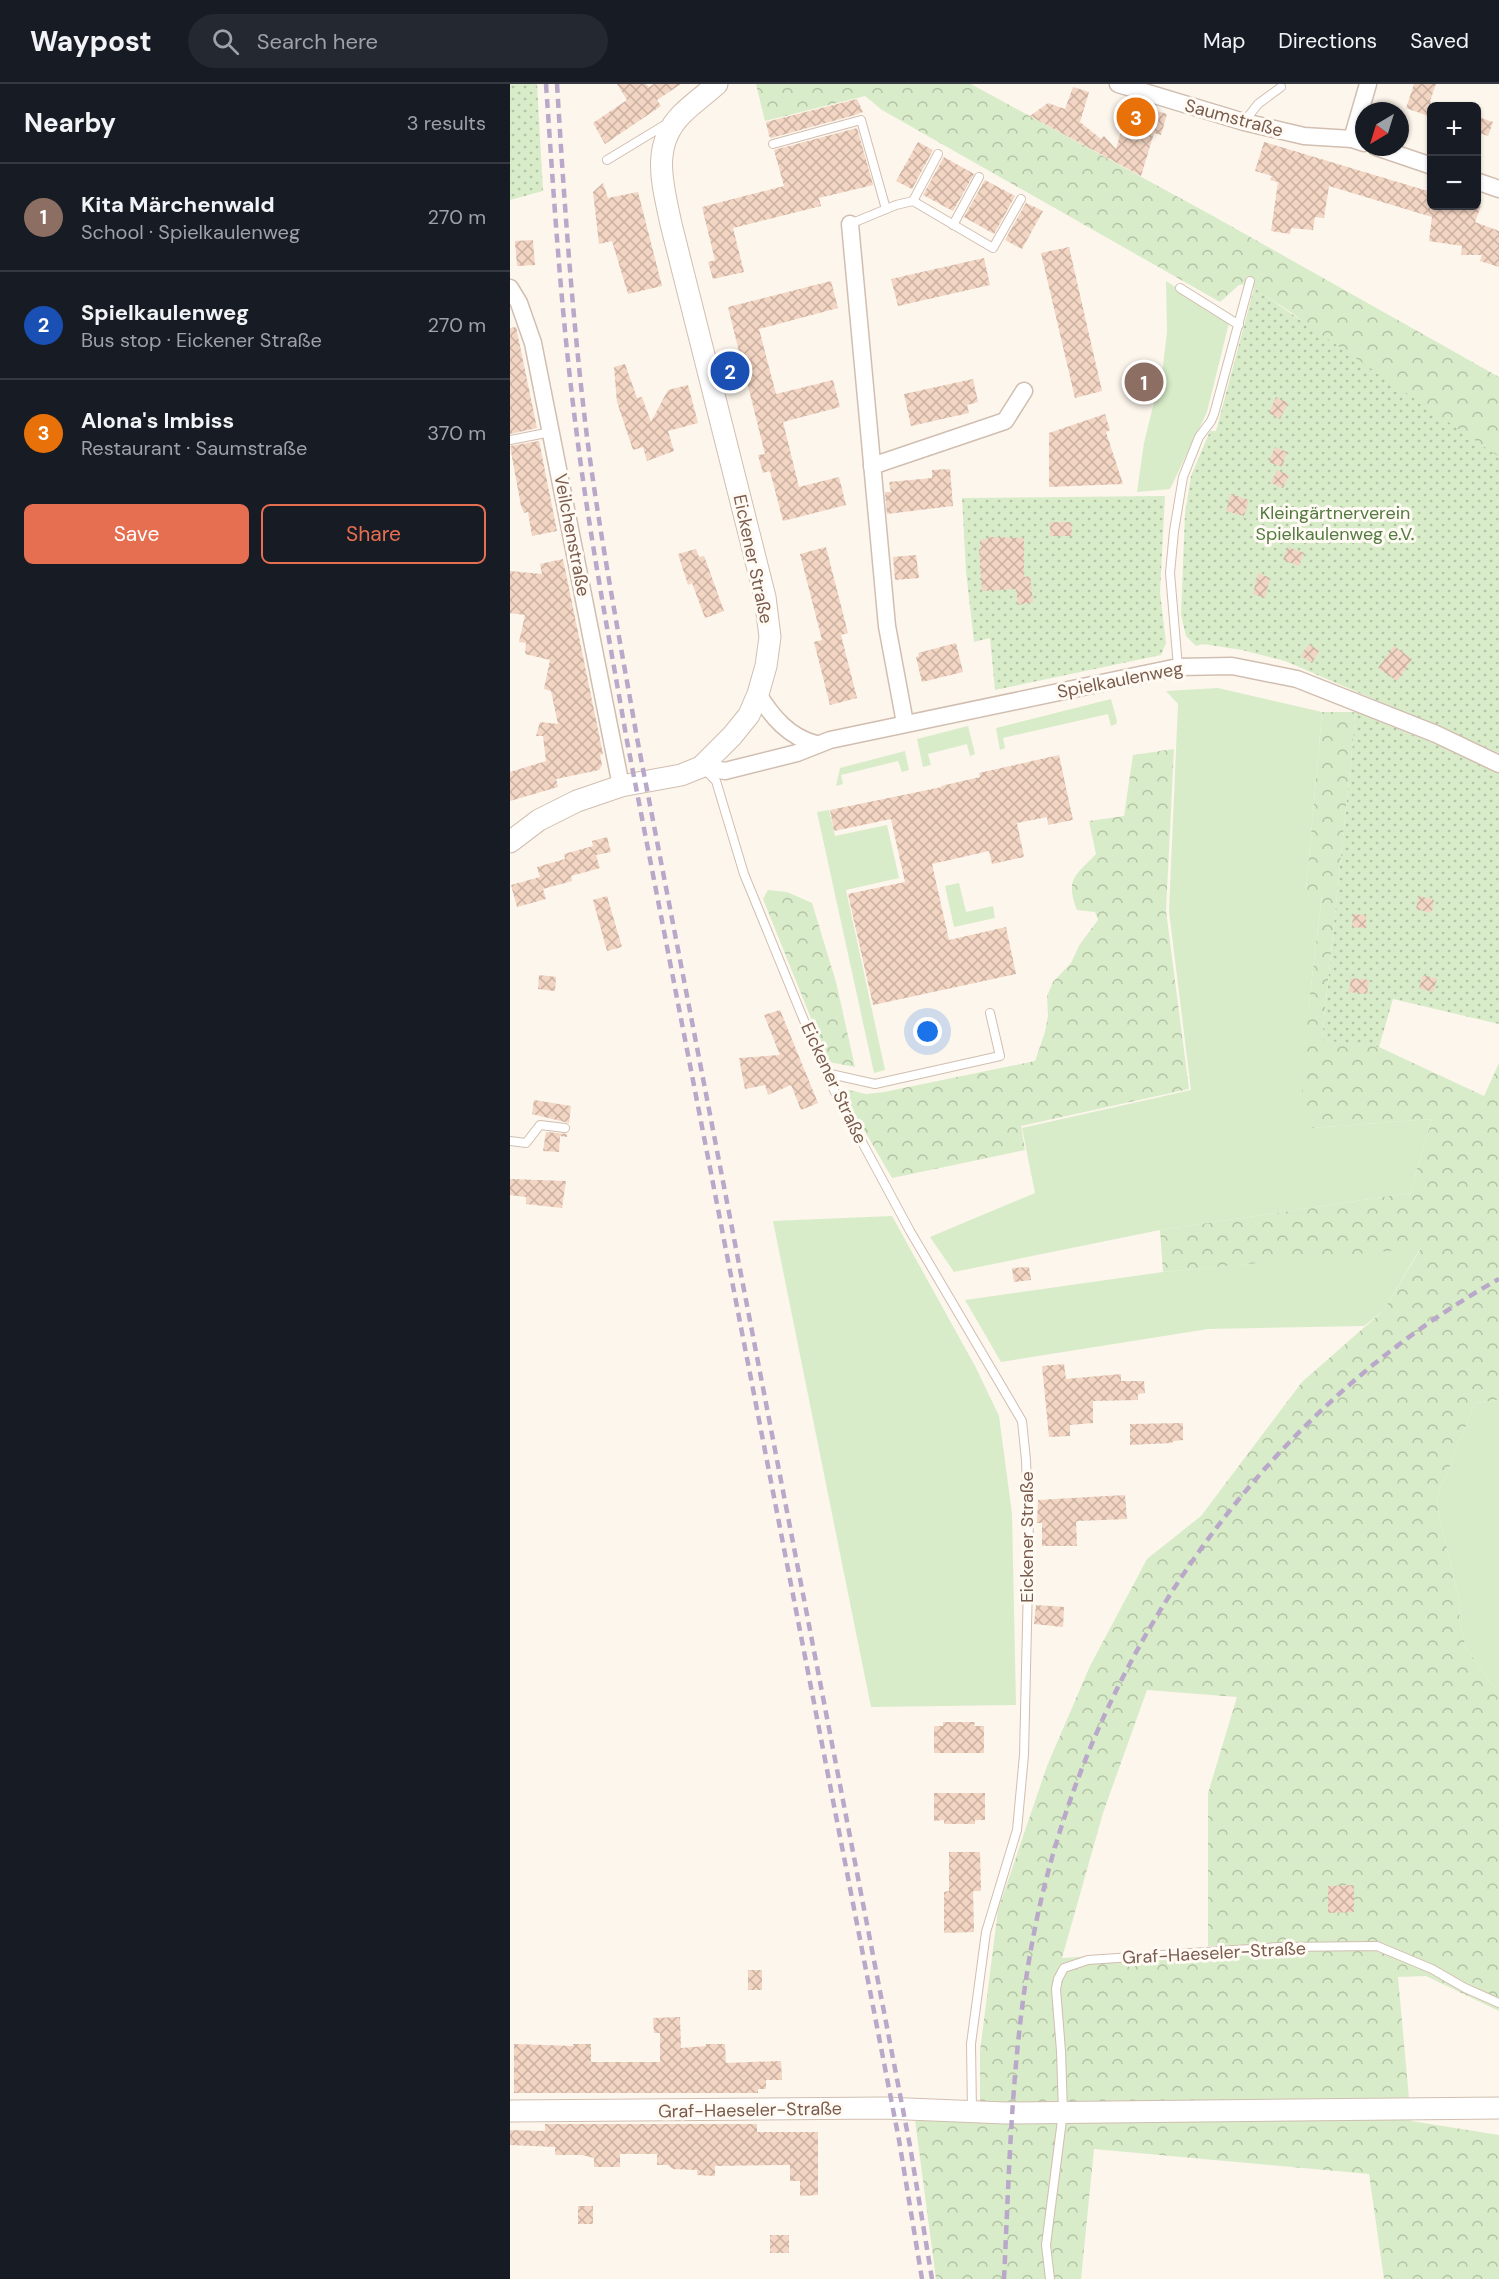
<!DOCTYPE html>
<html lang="en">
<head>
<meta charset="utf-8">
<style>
  :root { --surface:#171b24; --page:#242831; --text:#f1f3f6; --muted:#9ea1a6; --line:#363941; --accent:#e76f51 }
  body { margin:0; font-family:"DM Sans",sans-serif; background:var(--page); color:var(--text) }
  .controls { position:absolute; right:18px; top:18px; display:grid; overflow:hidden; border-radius:9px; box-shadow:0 2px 4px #0004 }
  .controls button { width:54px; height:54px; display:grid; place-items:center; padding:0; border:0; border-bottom:2px solid var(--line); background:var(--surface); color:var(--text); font:30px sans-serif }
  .compass { position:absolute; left:845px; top:18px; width:54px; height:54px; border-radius:50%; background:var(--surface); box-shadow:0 2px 4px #0004; rotate:218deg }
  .you { position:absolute; left:418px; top:948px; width:21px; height:21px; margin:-15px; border:4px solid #fff; border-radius:50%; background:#1a73e8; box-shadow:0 0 0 9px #1a73e833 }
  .badge { display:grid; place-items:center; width:39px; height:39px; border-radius:50%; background:var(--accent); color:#fff; font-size:20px; font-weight:700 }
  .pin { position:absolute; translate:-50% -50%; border:3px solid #fff; box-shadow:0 2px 6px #0006 }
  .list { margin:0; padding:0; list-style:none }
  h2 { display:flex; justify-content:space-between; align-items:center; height:78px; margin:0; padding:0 24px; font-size:26px }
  h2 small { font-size:20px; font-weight:400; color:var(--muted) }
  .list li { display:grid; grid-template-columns:39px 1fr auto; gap:18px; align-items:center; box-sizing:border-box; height:108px; padding:0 24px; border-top:2px solid var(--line) }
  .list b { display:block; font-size:22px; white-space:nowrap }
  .list p { margin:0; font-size:20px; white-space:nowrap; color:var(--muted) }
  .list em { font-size:20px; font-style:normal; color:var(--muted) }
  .actions { display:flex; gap:12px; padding:18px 24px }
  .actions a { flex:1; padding:14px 0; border:2px solid var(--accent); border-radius:9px; text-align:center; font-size:21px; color:var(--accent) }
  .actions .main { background:var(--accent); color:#fff }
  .icon { flex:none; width:33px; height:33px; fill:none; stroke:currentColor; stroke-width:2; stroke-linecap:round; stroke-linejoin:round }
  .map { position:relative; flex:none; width:989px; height:2195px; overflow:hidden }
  header { display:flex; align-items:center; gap:36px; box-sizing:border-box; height:84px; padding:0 30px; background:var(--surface); border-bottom:2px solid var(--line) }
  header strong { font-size:28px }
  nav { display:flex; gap:33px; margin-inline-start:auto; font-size:21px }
  .search { width:420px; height:54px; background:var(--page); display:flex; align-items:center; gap:15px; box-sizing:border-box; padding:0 21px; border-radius:33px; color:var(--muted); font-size:22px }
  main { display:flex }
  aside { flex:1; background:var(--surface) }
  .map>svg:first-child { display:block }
  .grass { fill:#d8ecc9 }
  .forest { fill:url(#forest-crowns); fill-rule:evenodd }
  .garden { fill:url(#garden-dots) }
  .building { fill:url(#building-cross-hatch) }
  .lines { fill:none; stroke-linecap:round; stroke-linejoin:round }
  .service-casing { stroke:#d1beb0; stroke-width:10 }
  .minor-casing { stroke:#d1beb0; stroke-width:19 }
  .tertiary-casing { stroke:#d1beb0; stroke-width:23 }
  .service { stroke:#fff; stroke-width:8 }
  .minor { stroke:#fff; stroke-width:16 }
  .tertiary { stroke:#fff; stroke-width:21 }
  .rail { stroke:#b9a8c9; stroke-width:4.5; stroke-dasharray:9 6; stroke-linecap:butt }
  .labels { text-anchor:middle; stroke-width:6; stroke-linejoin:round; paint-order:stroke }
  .street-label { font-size:18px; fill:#7a5c4d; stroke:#fffaf3 }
  .park-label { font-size:18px; fill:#537a41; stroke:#fffaf3 }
</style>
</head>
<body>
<header>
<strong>Waypost</strong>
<div class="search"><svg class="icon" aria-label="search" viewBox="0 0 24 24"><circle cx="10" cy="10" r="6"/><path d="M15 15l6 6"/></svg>Search here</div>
<nav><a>Map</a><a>Directions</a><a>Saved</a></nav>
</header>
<main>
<aside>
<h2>Nearby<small>3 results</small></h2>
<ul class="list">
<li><span class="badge" style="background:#8d6e63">1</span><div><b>Kita Märchenwald</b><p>School · Spielkaulenweg</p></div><em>270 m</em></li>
<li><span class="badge" style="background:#1a4fb4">2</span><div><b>Spielkaulenweg</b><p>Bus stop · Eickener Straße</p></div><em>270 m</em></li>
<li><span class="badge" style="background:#e8710a">3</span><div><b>Alona's Imbiss</b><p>Restaurant · Saumstraße</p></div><em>370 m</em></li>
</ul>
<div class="actions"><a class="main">Save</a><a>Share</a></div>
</aside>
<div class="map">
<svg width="989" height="2195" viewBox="0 0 989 2195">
  <defs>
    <pattern id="forest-crowns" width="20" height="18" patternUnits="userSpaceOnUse" patternTransform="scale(1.5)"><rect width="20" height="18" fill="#d8ecc9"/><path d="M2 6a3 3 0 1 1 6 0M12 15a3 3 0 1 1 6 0" fill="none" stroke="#b4c2a5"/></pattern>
    <pattern id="garden-dots" width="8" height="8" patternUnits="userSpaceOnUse" patternTransform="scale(1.5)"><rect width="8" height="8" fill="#d8ecc9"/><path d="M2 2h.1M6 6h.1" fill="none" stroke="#b4c2a5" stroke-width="1.8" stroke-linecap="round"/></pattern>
    <pattern id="building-cross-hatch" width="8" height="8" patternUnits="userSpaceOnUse" patternTransform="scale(1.5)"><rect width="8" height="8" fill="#f3d5c3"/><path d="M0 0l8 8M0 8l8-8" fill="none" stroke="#cab0a1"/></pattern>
  </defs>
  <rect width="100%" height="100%" fill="#fdf6ec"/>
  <g class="grass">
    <polygon points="656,197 719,239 697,328 660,405 627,408 634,359 653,282 657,248"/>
    <polygon points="708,604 812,628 796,806 812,810 798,927 802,1044 922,1035 900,1109 650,1146 444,1188 420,1153 525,1109 512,1044 681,1006 659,827 668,620 656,607"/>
    <polygon points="601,615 607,637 606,640 601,642 598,630 493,654 495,664 490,666 486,644"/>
    <polygon points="458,642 465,670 460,672 457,660 418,670 421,681 413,683 407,655"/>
    <polygon points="395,667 399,686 392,688 388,677 331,691 333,700 326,702 330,684"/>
    <polygon points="319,726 325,752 377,741 389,794 336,806 375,986 364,989 307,728"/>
    <polygon points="449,799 456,828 483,822 485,834 444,843 435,802"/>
    <polygon points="382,1132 465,1282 489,1332 502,1430 506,1621 361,1623 263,1137"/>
    <polygon points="911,1163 874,1226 854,1242 698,1245 491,1278 455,1216 653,1188"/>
    <polygon points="989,1316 989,1603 983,1602 956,1564 950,1540 949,1516 926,1417 965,1319"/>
  </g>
  <g class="forest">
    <polygon points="246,0 461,0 703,132 989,293 989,373 817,257 782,229 737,200 729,201 710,218 372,26 355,12 255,37"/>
    <path d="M812,628h34l-34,327 57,8 105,49 15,-33v337l-24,3 -39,98 23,99 1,24 6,24 27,38 6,1v324l-73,-35 -28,1 13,144 88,14v144h-115l-15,-105 -275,-25 -13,130h-145l-21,-159 65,-4v-65l18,-141 49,-144 43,-100 57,-107 54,-43 101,-134 82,-72 37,-62 -258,24 -3,-42 250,-37 22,-74 -120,9 -11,-23 7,-94 14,-116 -16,-4zM637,1606l90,7 -29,96v153l27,1 -173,11 41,-145z"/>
    <path d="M664,665l-8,162 23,178 -168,37 4,24 -133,28 -42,-72 -4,-9 3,-7 17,4 18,-2 151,-31 10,-29 3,-16 -1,-20 6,-14 18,-19 9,-19 18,-24 -3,-8 -18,-2c-12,-31 -2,-34 19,-56l-7,-33 35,-5 9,-61z"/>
    <polygon points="258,806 277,808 302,819 326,898 345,983 319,978 317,974 253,815"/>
  </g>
  <g class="garden">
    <polygon points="0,0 27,0 33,107 0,116"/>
    <polygon points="744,204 989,373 989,669 775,577 732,566 693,560 686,562 676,552 671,531 675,429 681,392 700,347 706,347"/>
    <polygon points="655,412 650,508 656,559 651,571 485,606 480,554 464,558 456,487 452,414"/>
    <polygon points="846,628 950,670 989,690 989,940 883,915 869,963 812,956"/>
  </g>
  <g class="building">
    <polygon points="107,0 136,0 139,3 144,0 171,0 147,16 151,22 95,60 83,39 117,16"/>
    <polygon points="904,0 926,0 920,17 921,17 921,33 896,24"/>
    <polygon points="563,3 579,8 570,38 591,55 594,52 606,65 619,19 657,30 651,51 644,49 631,92 520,32 538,19 555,25"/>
    <polygon points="347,15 353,28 345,31 261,54 259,52 256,38"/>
    <polygon points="966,32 983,38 978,52 966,48"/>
    <polygon points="347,44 363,101 309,114 311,122 223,144 234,188 203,195 198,178 205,176 192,123 274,102 264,66"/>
    <polygon points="408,58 423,66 402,105 386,97"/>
    <polygon points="754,58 921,108 921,122 971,122 965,138 989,147 989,183 970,177 972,171 951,171 952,162 919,157 922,133 819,102 814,134 805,133 803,146 781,144 780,150 761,147 768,98 760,96 762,92 745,87"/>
    <polygon points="434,73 464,90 443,127 413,111"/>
    <polygon points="475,96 505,112 484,150 454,133"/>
    <polygon points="93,99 98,114 128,108 152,202 118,210 102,157 89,160 83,108"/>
    <polygon points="516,119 533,127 512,165 495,156"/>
    <polygon points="23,156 25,181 7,182 5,157"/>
    <polygon points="559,163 592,307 565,314 531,169"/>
    <polygon points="474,174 480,201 388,222 381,195"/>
    <polygon points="321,197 328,224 249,245 266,310 323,296 330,323 273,338 289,403 329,393 336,421 273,437 260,387 253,389 248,371 255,370 236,294 229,296 224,278 231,276 218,223"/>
    <polygon points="6,243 27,344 0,350 0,244"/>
    <polygon points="115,280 127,314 132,313 141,338 158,306 178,301 188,339 158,347 164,367 137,377 133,363 123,366 107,318 104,283"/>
    <polygon points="463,295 468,318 457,321 459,329 401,342 394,310"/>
    <polygon points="766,313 778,319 770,335 759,329"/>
    <polygon points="595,330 600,346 596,348 613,400 539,403 539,349"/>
    <polygon points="29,357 47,447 22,452 18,428 14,429 11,422 0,362"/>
    <polygon points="765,363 777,368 772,383 759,378"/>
    <polygon points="440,385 443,422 377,430 375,408 381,408 379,398 422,394 422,386"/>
    <polygon points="767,386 779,391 773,404 761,399"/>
    <polygon points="721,410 739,416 734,432 716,427"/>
    <polygon points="540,438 561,438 562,452 540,452"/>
    <polygon points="478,453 514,454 514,493 520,492 523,518 508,521 506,505 472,507 469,465 471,465 470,456 478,455"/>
    <polygon points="316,463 338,549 331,551 347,614 320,621 304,558 312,556 290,470"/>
    <polygon points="778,463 794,469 789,482 773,476"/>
    <polygon points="186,465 189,473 194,472 196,477 214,527 195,534 182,499 178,501 168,470"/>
    <polygon points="406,471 409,494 385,496 383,473"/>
    <polygon points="53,475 93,670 90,671 92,681 89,686 46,695 48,703 0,717 0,688 36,677 33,652 26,652 30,638 48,640 41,607 34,605 40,576 15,570 16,559 9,558 15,531 0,529 0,487 32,490 30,480"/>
    <polygon points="748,489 760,494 755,514 743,510"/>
    <polygon points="446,559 453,588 412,598 406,573 409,572 408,569"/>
    <polygon points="799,560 809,567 802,579 791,572"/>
    <polygon points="884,562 902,575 887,597 868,584"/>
    <polygon points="549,671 563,736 538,741 537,733 507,739 514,773 482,780 479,767 422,780 439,856 496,843 506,890 363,921 338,810 395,798 381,735 324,747 320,726 432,703 431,702 470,693 469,689"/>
    <polygon points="97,753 101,768 86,771 90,784 61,792 62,797 33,805 36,815 7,823 1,801 30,793 27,783 55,775 54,770 83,762 82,757"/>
    <polygon points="97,812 112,863 97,867 83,816"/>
    <polygon points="909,812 924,816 921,829 906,825"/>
    <polygon points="843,830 856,831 856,844 842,843"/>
    <polygon points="29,891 46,893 45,907 28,905"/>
    <polygon points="913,891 927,895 923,908 909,904"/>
    <polygon points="841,894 859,896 857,910 839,908"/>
    <polygon points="270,926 308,1019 291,1026 281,1001 258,1011 255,1001 235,1005 229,974 270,971 254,931"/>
    <polygon points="24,1016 61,1022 59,1039 22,1030"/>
    <polygon points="36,1048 57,1050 57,1053 50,1052 49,1068 33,1067"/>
    <polygon points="0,1095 56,1097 52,1124 16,1120 16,1113 0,1111"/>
    <polygon points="519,1183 521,1196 504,1198 502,1184"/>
    <polygon points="554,1280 556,1295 611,1290 611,1297 634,1297 635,1309 628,1310 628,1316 583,1317 583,1339 560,1341 560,1352 539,1353 532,1282"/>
    <polygon points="673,1339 673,1356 664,1357 661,1359 620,1361 620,1340"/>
    <polygon points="615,1411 617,1435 568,1437 566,1438 567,1462 532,1462 532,1439 527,1439 528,1416"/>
    <polygon points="526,1521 554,1523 553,1543 524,1540"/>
    <polygon points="433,1638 465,1638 464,1642 474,1642 474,1669 424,1669 424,1642 433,1642"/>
    <polygon points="424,1709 475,1709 475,1736 465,1736 465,1740 434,1740 434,1736 424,1737"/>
    <polygon points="439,1768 470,1768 471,1807 463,1807 464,1848 434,1849 434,1808 439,1807"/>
    <polygon points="844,1801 844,1828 818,1829 818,1802"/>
    <rect x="238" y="1886" width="14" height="20"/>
    <polygon points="170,1933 171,1964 196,1962 196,1960 215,1960 216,1979 271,1977 272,1996 256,1996 256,2005 248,2005 248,2009 4,2009 4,1960 63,1962 63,1960 81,1960 81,1978 150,1978 150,1949 144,1949 143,1934"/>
    <polygon points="35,2040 247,2040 247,2048 308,2048 308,2111 290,2112 290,2097 280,2097 280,2081 205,2082 205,2092 187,2091 187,2086 163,2085 158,2081 147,2081 147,2070 110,2070 110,2083 84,2083 84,2074 72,2071 45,2071 45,2063 0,2061 0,2046 35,2047"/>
    <rect x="68" y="2122" width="15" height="18"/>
    <rect x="260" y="2151" width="19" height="18"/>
  </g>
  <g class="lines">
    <defs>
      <g id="service">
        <polyline points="734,38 748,20 771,3"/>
        <polyline points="263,60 351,36 376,125"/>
        <polyline points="97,76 158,39"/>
        <polyline points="403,117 428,70"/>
        <polyline points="340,140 386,121 403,117 483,164 511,115"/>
        <polyline points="443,141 469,93"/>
        <polyline points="670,204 729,241"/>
        <polyline points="0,356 41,348"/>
        <polyline points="668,583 660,489 664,447 673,393 689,353 701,337 704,330 740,197"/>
        <polyline points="196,687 206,697 234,790 318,995 400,1147 512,1337 516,1376 519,1456 514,1671 507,1746 476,1848 461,1960 462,2028"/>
        <polyline points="316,989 365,1000 490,972 480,929"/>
        <polyline points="0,1057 16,1059 30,1041 55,1044"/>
        <polyline points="540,2195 536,2161 553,2028 551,1967 546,1905 548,1895 554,1884 578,1876 769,1863 867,1862 922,1885 955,1904 989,1919"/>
      </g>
      <g id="minor">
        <polyline points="608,0 734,38 794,52 842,55 854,59"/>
        <polyline points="842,55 858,0"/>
        <polyline points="866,63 922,82"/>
        <polyline points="966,97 989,105"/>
        <polyline points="340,140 377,542 395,639"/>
        <polyline points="0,204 9,219 23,259 111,702"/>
        <polyline points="362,382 495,337 514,307"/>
        <path d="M248,610c14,23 31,43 58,50"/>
        <polyline points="191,683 215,687 287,669 320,656 668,583 722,582 787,595 926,650 989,680"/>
      </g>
      <g id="tertiary">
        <path d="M0,758l29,-22 38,-19 44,-15 60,-11 20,-8 31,-31 17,-21 9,-21 8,-28 4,-29 -5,-40 -94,-373c-8,-39 -21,-78 11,-110 11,-11 24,-20 35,-30"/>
        <polyline points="0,2027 374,2024 495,2029 989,2024"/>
      </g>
    </defs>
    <use href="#service" class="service-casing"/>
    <use href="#minor" class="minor-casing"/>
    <use href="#tertiary" class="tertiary-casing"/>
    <use href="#service" class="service"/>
    <use href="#minor" class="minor"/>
    <use href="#tertiary" class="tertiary"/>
    <g class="rail">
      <path d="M36,0c8,115 15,229 30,344 13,105 33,209 51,313l272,1399 23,139"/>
      <path d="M47,0c7,115 15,230 29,345 13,103 33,206 51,309l273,1408 22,133"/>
      <path d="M494,2195c6,-123 8,-249 35,-370 58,-259 226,-499 460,-630"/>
    </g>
  </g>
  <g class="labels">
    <g class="street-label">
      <text transform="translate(724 34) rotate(15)" y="6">Saumstraße</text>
      <text transform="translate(62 451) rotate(79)" y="6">Veilchenstraße</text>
      <text transform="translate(243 475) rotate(78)" y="6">Eickener Straße</text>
      <text transform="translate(610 596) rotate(-11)" y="6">Spielkaulenweg</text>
      <text transform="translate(324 999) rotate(65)" y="6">Eickener Straße</text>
      <text transform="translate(517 1453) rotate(-90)" y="6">Eickener Straße</text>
      <text transform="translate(704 1869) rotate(-3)" y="6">Graf-Haeseler-Straße</text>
      <text transform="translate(240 2026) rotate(-1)" y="6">Graf-Haeseler-Straße</text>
    </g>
    <g class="park-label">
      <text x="825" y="435">Kleingärtnerverein<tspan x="825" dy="21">Spielkaulenweg e.V.</tspan></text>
    </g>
  </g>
</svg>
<div class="controls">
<button>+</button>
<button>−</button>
</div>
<svg class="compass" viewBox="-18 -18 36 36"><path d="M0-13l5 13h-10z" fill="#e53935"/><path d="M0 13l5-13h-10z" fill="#9ea1a6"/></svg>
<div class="you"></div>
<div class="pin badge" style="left:634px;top:298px;background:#8d6e63">1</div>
<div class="pin badge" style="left:220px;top:287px;background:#1a4fb4">2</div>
<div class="pin badge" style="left:626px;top:33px;background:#e8710a">3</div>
</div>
</main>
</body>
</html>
